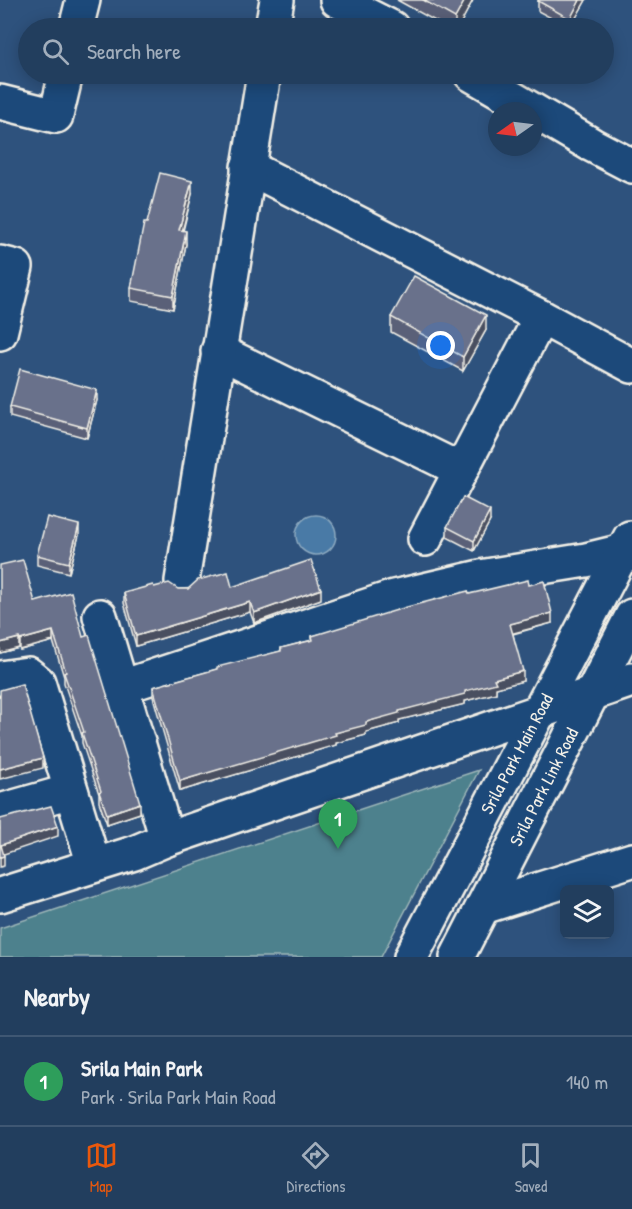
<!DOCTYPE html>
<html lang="en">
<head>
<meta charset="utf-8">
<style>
  :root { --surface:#223e5e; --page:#2a4564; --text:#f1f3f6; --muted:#a2aebc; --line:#3f5773; --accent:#ea580c }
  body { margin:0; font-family:"Patrick Hand",sans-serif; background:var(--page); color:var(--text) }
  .controls { position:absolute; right:18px; bottom:18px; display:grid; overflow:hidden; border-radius:9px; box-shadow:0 3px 15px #0003 }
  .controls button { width:54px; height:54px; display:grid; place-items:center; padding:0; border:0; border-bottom:2px solid var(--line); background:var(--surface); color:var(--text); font:30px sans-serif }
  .compass { position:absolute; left:488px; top:102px; width:54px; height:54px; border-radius:50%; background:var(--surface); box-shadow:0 3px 15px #0003; rotate:256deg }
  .you { position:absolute; left:441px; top:346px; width:21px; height:21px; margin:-15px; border:4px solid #fff; border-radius:50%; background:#1a73e8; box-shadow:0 0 0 9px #1a73e833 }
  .badge { display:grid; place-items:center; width:39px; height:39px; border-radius:50%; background:var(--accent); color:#fff; font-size:20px; font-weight:700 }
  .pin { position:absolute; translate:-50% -50px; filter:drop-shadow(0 2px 3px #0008) }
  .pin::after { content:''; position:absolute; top:32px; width:21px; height:18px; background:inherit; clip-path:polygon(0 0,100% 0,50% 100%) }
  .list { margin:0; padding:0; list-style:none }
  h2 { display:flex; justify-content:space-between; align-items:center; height:78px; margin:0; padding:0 24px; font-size:26px }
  h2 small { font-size:20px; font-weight:400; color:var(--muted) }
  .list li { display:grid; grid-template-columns:39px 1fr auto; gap:18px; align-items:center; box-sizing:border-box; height:90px; padding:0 24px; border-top:2px solid var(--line) }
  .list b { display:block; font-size:22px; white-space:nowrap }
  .list p { margin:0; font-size:20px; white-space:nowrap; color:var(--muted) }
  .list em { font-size:20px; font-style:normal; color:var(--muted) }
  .icon { flex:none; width:33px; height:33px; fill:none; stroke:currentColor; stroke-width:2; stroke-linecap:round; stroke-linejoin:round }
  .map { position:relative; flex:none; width:632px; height:957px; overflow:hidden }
  .search { position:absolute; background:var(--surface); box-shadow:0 3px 15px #0003; left:18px; right:18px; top:18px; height:66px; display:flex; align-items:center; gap:15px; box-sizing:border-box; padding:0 21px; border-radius:33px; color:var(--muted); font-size:22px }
  .sheet { height:168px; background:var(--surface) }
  nav { display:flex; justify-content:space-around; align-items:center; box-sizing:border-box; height:84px; border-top:2px solid var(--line); background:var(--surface); font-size:16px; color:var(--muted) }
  nav a { display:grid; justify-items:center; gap:3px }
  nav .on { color:var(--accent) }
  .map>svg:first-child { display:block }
  .green { fill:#4e818d; stroke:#a1b9ba; stroke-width:1.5 }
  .water { fill:#497aa6; stroke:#8daac0; stroke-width:1.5 }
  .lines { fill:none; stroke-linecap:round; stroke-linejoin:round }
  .minor-casing { stroke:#f4f1e8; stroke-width:38 }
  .minor { stroke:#1f4a7a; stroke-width:33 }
  .wall { fill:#5a6178; stroke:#f4f1e8; stroke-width:1.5 }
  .shaded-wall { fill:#4a4f61; stroke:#f4f1e8; stroke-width:1.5 }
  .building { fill:#69718b; stroke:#f4f1e8; stroke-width:1.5 }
  .labels { text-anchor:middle; stroke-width:4.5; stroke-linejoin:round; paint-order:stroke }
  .street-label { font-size:18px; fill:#f4f1e8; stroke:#1f4a7a }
</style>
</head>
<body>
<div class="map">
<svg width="632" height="957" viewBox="0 0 632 957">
  <rect width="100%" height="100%" fill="#2e527d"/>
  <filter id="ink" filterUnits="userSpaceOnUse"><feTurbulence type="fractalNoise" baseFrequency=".0167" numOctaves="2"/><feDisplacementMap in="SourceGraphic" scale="12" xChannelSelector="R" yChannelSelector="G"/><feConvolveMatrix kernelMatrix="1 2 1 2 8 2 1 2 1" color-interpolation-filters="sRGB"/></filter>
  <g filter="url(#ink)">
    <polygon class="green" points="479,770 381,957 0,957 0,928"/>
    <circle class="water" cx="316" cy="535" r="20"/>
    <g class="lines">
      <defs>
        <g id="minor">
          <polyline points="337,0 392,28"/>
          <polyline points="76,28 83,0"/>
          <polyline points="272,28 277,0"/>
          <polyline points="471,74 592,145 632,166"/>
          <polyline points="0,102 56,116 66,74"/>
          <polyline points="248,167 541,317 632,366"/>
          <polyline points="0,263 16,267 0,333"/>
          <polyline points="218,351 461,470"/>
          <polyline points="425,539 541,317"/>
          <polyline points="182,581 264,74"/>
          <polyline points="100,616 167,839"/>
          <polyline points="0,678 28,674 38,682 94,865"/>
          <polyline points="122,687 394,597 480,577 586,560 623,551 632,555"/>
          <polyline points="0,811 71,791"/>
          <polyline points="0,895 134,853 167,839 632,680"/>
          <polyline points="483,907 632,860"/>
          <polyline points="411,957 630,538"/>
          <polyline points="457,957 632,616"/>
        </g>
      </defs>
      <use href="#minor" class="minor-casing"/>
      <use href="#minor" class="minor"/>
    </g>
    <g class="wall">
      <polygon points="397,0 473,0 458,28 448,28"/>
      <polygon points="586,0 570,28 538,11 538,1"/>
      <polygon points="192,194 183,231 186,244 173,309 131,301 131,288 147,223"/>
      <polygon points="391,317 486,330 463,371 391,332"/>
      <polygon points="97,400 87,438 10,417 10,407"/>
      <polygon points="490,521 474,551 447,537 447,527"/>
      <polygon points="79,535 69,573 37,565 37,555"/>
      <polygon points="529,585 552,623 513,634 523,681 496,688 496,693 465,701 465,704 399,720 399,723 366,732 366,735 336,743 336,745 180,791 153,697 153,687 281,651 281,648 312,640 312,636 469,594"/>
      <polygon points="154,587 178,589 232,587 321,599 254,623 250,612 136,646 124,603 124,593"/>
      <polygon points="35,602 83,637 140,813 107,824 99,802 99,794 82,743 82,736 64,683 64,677 53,641 20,650 19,648 0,653"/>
    </g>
    <g class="shaded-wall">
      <polygon points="465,0 473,0 458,28 455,28 455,18"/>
      <polygon points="580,0 586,0 570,28 570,19"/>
      <polygon points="192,181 192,194 179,243 179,230"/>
      <polygon points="186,231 186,244 173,309 173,296"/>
      <polygon points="486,315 486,330 463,371 463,357"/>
      <polygon points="97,390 97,400 87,438 87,428"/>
      <polygon points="490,511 490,521 474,551 474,541"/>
      <polygon points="79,525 79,535 69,573 69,563"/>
      <polygon points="321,589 321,599 254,623 254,613"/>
      <polygon points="250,602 250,612 136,646 136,636"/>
      <polygon points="552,613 552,623 510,634 510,624"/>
      <polygon points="53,631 53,641 20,650 20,640"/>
      <polygon points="19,638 19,648 0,653 0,643"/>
      <polygon points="523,671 523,681 496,688 496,693 465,701 465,704 399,720 399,723 366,732 366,735 336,743 336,745 180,791 180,781 335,733 399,711 465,691 494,679"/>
      <polygon points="43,758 43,768 0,779 0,769"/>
      <polygon points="140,803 140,813 107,824 107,814"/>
      <polygon points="58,826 58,836 1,855 1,845"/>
      <polygon points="4,856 4,866 0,867 0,857"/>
    </g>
    <g class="building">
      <polygon points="423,0 465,0 455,18"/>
      <polygon points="538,0 580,0 570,19 538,1"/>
      <polygon points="160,173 192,181 179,230 186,231 173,296 131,288 144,223 147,223"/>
      <polygon points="414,276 486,315 463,357 391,317"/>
      <polygon points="20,369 97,390 87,428 10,407"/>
      <polygon points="463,497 490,511 474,541 447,527"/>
      <polygon points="47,517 79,525 69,563 37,555"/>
      <polygon points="23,560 35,602 71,592 83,637 89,635 140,803 107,814 99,792 101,791 82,733 84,732 64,673 66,672 53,631 20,640 19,638 0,643 0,565"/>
      <polygon points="311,560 321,589 254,613 250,602 136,636 124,593 153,585 154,587 169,583 178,589 188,589 198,580 228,572 232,587"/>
      <polygon points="528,580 529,585 544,581 552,613 510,624 523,671 494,679 496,683 465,691 465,694 399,711 399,713 366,722 366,725 335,733 336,735 180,781 153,687 217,669 217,667 281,651 281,648 313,640 312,636 407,607 468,591 469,594"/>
      <polygon points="22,684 43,758 0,769 0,690"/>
      <polygon points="51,806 58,826 1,845 4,856 0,857 0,819"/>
    </g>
  </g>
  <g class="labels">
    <g class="street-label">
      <text transform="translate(517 754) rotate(-62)" y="6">Srila Park Main Road</text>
      <text transform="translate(544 787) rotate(-63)" y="6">Srila Park Link Road</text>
    </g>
  </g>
</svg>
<div class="controls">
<button><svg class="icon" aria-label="layers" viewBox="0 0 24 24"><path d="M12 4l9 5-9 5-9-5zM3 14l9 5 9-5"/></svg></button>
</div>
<svg class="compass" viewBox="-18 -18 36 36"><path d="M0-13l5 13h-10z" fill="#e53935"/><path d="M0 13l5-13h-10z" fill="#a2aebc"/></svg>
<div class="you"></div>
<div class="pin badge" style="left:338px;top:849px;background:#2e9e5b">1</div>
<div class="search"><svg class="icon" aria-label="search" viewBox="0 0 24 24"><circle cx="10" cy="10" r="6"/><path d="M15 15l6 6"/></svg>Search here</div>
</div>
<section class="sheet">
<h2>Nearby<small></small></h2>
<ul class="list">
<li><span class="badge" style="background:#2e9e5b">1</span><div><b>Srila Main Park</b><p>Park · Srila Park Main Road</p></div><em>140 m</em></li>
</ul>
</section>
<nav>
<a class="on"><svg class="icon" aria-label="map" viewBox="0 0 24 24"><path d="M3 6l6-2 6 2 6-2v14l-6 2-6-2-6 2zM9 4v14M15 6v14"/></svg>Map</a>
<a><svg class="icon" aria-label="directions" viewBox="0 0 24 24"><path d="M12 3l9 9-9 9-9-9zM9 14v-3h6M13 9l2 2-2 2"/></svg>Directions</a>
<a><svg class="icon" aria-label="saved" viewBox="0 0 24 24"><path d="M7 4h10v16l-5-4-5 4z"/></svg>Saved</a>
</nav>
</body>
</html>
